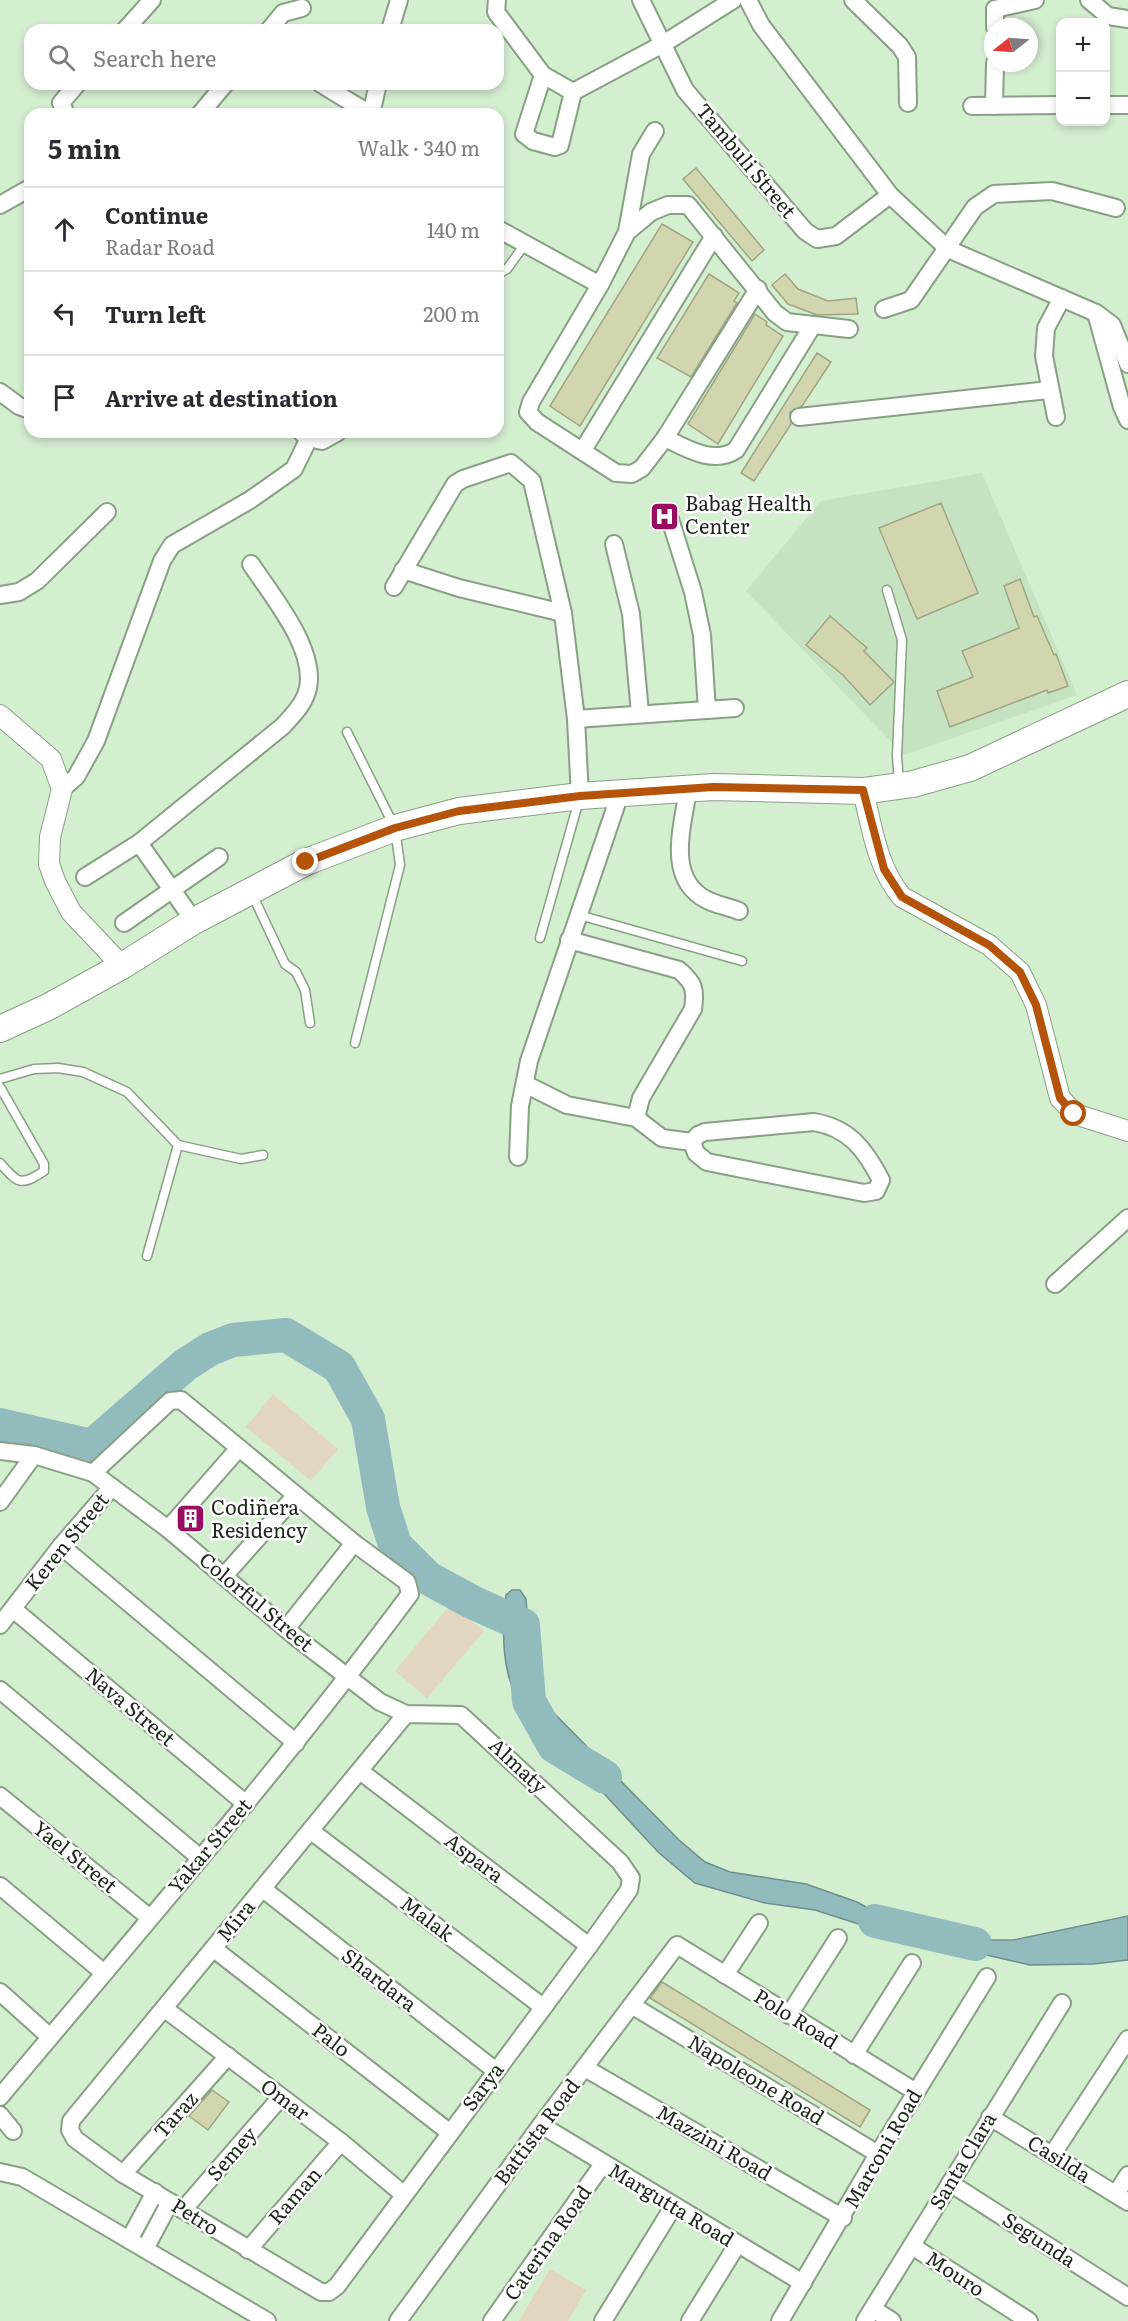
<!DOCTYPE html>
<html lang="en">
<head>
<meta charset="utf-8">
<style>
  :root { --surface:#fff; --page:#f2f2f3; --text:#2b2b33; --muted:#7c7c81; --line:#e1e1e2 }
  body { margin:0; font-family:Literata,serif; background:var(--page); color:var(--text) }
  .controls { position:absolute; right:18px; top:18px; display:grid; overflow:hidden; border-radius:12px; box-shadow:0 3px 9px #0003 }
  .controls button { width:54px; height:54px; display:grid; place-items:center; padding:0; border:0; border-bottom:2px solid var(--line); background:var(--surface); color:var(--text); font:30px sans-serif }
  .compass { position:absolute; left:984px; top:18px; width:54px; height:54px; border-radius:50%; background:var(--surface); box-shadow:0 3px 9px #0003; rotate:253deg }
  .stop { position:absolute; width:18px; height:18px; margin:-14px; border:4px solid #b45309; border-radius:50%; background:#fff }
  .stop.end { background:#b45309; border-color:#fff; box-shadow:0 2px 6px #0008 }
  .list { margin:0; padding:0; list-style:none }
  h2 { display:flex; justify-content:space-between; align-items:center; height:78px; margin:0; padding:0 24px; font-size:26px }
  h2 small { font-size:20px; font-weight:400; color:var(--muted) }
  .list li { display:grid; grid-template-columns:39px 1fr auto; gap:18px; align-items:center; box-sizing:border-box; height:84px; padding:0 24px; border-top:2px solid var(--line) }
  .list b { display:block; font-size:22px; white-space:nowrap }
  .list p { margin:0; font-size:20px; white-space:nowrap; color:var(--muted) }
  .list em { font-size:20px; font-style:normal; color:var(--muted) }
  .icon { flex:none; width:33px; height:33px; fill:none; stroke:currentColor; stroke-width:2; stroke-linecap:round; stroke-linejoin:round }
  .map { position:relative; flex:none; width:1128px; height:2321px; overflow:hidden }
  .search { position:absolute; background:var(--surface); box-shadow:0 3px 9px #0003; left:24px; top:24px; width:480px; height:66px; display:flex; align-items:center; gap:15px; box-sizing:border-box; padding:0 21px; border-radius:18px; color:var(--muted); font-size:22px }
  .panel { position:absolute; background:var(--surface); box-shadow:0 3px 9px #0003; left:24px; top:108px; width:480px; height:330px; border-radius:18px }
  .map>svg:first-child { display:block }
  .built { fill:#c5e3c0 }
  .green { fill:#e3d6c1 }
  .water { fill:#92bbbe; stroke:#6f8e8d; stroke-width:1.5 }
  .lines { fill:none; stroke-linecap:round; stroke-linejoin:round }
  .river { stroke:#92bbbe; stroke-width:34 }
  .building { fill:#d1d5b0; stroke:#a2a583; stroke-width:1.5 }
  .service-casing { stroke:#88a084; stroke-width:11 }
  .minor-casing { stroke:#88a084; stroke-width:20 }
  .tertiary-casing { stroke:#88a084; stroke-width:22 }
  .primary-casing { stroke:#88a084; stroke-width:28 }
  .service { stroke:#fff; stroke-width:8 }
  .minor { stroke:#fff; stroke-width:16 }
  .tertiary { stroke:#fff; stroke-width:20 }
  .primary { stroke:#fff; stroke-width:26 }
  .route { stroke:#b45309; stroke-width:8 }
  .labels { text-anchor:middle; stroke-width:5; stroke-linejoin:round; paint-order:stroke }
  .street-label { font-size:20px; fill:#1d261b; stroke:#fff }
  .poi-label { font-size:20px; fill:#1d261b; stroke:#fff; text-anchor:start }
</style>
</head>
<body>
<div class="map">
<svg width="1128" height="2321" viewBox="0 0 1128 2321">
  <rect width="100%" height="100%" fill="#d4eed0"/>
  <polygon class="built" points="982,473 1077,695 904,755 746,591 821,501"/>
  <g class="green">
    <polygon points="273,1394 338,1449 311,1481 246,1427"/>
    <polygon points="451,1604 484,1631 427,1698 395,1671"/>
    <polygon points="550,2269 586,2290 568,2321 519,2321"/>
  </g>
  <path class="water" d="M512,1590h8l6,9 6,83 6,15 141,143 26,22 25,10 76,12 51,18 44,24 71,14h42l114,-24v44l-35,4 -63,1 -156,-36 -59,-19 -50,-7 -70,-20 -36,-30 -140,-151c-18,-33 -17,-71 -13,-107z"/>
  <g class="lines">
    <g class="river">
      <polyline points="0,1425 92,1446 185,1365 210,1349 233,1340 286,1335 339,1367 368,1419 383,1507 395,1545 428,1578 472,1602 523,1625 529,1701 554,1746 605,1777"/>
      <polyline points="875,1921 975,1944"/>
    </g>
  </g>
  <g class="building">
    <polygon points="696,168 764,250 752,261 683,179"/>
    <polygon points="662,224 693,242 580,426 550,406"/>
    <polygon points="709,274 739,293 734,301 737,303 691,377 657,358"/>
    <polygon points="785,274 798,289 828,301 856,298 858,314 817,315 788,304 772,285"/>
    <polygon points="755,314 767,322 766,325 783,336 718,444 688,424"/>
    <polygon points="817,353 831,362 802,406 790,412 791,424 754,481 741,473"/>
    <polygon points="941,503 978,593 917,619 879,528"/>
    <polygon points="1020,579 1034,617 1037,616 1054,655 1056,654 1068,686 1048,693 1047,690 950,727 937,691 973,677 962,651 1019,628 1004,586"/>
    <polygon points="830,616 867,648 864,651 894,682 870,705 843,675 806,645"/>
    <polygon points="662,1982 870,2110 860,2127 650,1998"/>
    <polygon points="212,2090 229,2102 208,2130 189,2116"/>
  </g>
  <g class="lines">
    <defs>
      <g id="service">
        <polyline points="498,274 507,269 525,244"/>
        <polyline points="887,590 902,640 897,756 899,782"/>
        <polyline points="347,732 395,828 400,865 355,1043"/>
        <polyline points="252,894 285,964 296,972 305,990 310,1023"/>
        <polyline points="579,915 742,961"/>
        <polyline points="540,938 579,800"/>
        <polyline points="0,1079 34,1069 58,1068 83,1072 127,1092 178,1145 147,1256"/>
        <path d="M0,1087l44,77v7c-24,16 -26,12 -44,-8"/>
        <polyline points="178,1145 241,1159 263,1155"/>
      </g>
      <g id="minor">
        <polyline points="497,0 496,12 543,75 573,92 663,44 733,0"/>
        <polyline points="641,0 685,90 805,231 817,239 836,236 890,195"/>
        <polyline points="748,0 761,25 890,195 948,249 1096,313 1112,325 1128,364"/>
        <polyline points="853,0 900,46 907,57 908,103"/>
        <polyline points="1089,0 1108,16 1128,19"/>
        <polyline points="995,9 1035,0"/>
        <polyline points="995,27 995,9"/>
        <polyline points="125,30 152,0"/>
        <polyline points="269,30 283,13 302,8"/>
        <polyline points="390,30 399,0"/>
        <polyline points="543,75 524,134 533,141 555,147 560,145 573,92"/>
        <polyline points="321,84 370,114"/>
        <polyline points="1106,105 1128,105"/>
        <polyline points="972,106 1060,105"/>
        <polyline points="994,106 995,63"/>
        <polyline points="66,114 61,103 77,84"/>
        <polyline points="200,114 225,84"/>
        <polyline points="371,114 378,84"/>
        <polyline points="0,205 30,188"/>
        <polyline points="498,229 600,285"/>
        <polyline points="627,232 641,154 655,131"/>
        <polyline points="758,289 665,438 642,468 632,474 616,473 537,422 528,412 531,402 600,285 627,232 651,212 668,205 688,205 775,313 787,322 849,329"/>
        <polyline points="884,309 911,300 975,207 994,194 1052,191 1116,208"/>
        <polyline points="1096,313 1122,407 1128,420"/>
        <polyline points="0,392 19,406 30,410"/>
        <polyline points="799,417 1049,390"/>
        <polyline points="1056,417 1044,356 1046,328 1062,298"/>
        <polyline points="302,433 309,438 322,441 338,432"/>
        <path d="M665,438c22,11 49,27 71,12l77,-125"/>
        <polyline points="583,450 714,236"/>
        <polyline points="670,519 693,592 702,635 707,710"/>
        <polyline points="614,544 631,614 640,713"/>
        <polyline points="403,570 459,588 563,613"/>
        <polyline points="394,587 455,484 463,479 511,463 532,481 563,613 576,719 580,796"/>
        <polyline points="0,595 19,592 37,581 107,512"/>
        <polyline points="576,719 735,708"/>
        <polyline points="62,789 76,777 96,741 162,561 172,545 250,500 294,469 309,438"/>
        <path d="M688,789c-5,37 -23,90 19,111 10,5 22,7 32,11"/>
        <polyline points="139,843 194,921"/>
        <path d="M85,877l54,-34 144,-117c10,-11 22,-23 25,-38 8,-40 -36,-92 -57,-124"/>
        <polyline points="124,923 219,857"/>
        <path d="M569,940l110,30c15,13 17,19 14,39l-52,89 -5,20"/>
        <polyline points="525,1084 567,1105 636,1118 662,1138 692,1142"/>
        <path d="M814,1122c35,6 51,27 67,58l-5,11 -12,2 -157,-31 -11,-9 -4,-11 6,-7 7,-3z"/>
        <polyline points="518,1157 520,1106 529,1061 620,794"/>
        <polyline points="1055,1284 1128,1218"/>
        <polyline points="0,1451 34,1455 93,1473 168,1529 297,1638 380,1702 406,1714 461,1715 620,1862 631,1878 629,1890 589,1946 337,2286 329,2292 321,2292 123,2174 75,2139 70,2130 71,2121 406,1714"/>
        <polyline points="0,1502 34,1455"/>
        <polyline points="168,1529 239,1448"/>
        <polyline points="61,1546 296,1743"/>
        <polyline points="224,1576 296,1495"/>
        <polyline points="13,1609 246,1804"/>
        <polyline points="0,1625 61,1546 112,1487"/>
        <polyline points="286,1629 354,1543"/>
        <polyline points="0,1690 199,1857"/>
        <polyline points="360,1771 589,1946"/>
        <polyline points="0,1796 150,1918"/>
        <polyline points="311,1831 543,2007"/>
        <polyline points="0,1886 104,1973"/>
        <polyline points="263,1889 496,2071"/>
        <polyline points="214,1949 449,2132"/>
        <polyline points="725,1975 759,1923"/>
        <polyline points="0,1992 50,2037"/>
        <polyline points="633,2006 878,2154"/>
        <polyline points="165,2009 341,2142 403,2194"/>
        <polyline points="789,2015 838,1938"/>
        <polyline points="854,2055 912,1963"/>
        <polyline points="585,2068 843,2218"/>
        <path d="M0,2097c139,-166 281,-329 410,-503l-3,-12 -53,-39 -173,-143 -11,1 -77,72"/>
        <polyline points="0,2115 13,2131"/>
        <polyline points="990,2117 1128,2202"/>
        <polyline points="541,2125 803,2283"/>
        <polyline points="1052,2155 1128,2039"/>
        <polyline points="0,2172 22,2177 267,2321"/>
        <polyline points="123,2174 228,2056"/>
        <polyline points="950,2183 1128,2297"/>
        <polyline points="1116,2194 1128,2175"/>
        <polyline points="183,2210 281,2097"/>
        <polyline points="129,2240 155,2192"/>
        <polyline points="912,2246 1029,2321"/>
        <polyline points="145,2249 170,2202"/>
        <polyline points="248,2250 341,2142"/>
        <polyline points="873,2309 892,2321"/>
        <polyline points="398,2321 541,2125 677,1945 916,2092"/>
        <polyline points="492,2321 603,2164"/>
        <polyline points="603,2321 673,2207"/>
        <polyline points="690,2321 737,2245"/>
        <polyline points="780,2321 878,2154 987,1977"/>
        <polyline points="865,2321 1062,2003"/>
      </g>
      <g id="tertiary">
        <polyline points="0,715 51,759 62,789 50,837 49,864 55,881 71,912 122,966"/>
        <path d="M863,791c9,36 14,77 39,106l87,48 31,27 16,33 24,93 15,16 53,17"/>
      </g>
      <polyline id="primary" points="0,1029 48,1007 122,966 194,921 306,862 395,828 459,811 580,796 713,787 863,791 913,784 970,768 1128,694"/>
    </defs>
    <use href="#service" class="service-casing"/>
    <use href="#minor" class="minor-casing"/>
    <use href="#tertiary" class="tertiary-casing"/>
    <use href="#primary" class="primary-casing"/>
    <use href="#service" class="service"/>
    <use href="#minor" class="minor"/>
    <use href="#tertiary" class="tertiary"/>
    <use href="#primary" class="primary"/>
  </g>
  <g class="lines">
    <polyline class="route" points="306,862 395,828 459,811 580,796 713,787 863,790 884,869 902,897 989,945 1020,972 1036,1005 1060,1098 1074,1114"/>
  </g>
  <defs>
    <symbol id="hospital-square" viewBox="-11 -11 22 22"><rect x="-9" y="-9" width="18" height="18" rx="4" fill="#990d60" stroke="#fff"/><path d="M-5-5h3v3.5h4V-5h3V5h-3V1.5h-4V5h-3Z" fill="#fff"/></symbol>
    <symbol id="building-square" viewBox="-11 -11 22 22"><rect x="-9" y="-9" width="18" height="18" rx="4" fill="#990d60" stroke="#fff"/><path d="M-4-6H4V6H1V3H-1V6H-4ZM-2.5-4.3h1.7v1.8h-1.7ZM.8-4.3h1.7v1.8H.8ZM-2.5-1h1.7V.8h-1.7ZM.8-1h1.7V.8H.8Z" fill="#fff"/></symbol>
  </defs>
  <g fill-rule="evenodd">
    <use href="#hospital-square" x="648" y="500" width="33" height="33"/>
    <use href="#building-square" x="174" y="1502" width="33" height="33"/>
  </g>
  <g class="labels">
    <g class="street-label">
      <text transform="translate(746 161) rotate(50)" y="7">Tambuli Street</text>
      <text transform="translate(67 1542) rotate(-51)" y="7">Keren Street</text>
      <text transform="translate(256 1602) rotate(40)" y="7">Colorful Street</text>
      <text transform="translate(130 1707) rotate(40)" y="7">Nava Street</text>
      <text transform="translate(518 1766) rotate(43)" y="7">Almaty</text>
      <text transform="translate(210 1846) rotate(-50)" y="7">Yakar Street</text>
      <text transform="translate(75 1857) rotate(39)" y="7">Yael Street</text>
      <text transform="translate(474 1858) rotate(37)" y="7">Aspara</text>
      <text transform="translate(427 1919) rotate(37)" y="7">Malak</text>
      <text transform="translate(236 1921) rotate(-51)" y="7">Mira</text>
      <text transform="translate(379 1980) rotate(38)" y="7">Shardara</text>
      <text transform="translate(796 2019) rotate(32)" y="7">Polo Road</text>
      <text transform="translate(331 2040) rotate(38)" y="7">Palo</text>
      <text transform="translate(756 2080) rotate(31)" y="7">Napoleone Road</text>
      <text transform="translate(483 2087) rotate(-53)" y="7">Sarya</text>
      <text transform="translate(285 2100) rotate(37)" y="7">Omar</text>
      <text transform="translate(176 2115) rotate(-48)" y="7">Taraz</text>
      <text transform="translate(537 2132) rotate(-53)" y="7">Battista Road</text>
      <text transform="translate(714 2143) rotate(30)" y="7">Mazzini Road</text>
      <text transform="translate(883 2149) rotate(-60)" y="7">Marconi Road</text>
      <text transform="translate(232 2154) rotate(-49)" y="7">Semey</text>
      <text transform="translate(1059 2159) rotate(32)" y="7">Casilda</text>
      <text transform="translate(963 2161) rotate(-59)" y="7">Santa Clara</text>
      <text transform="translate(295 2196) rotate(-49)" y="7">Raman</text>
      <text transform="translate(671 2205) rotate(31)" y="7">Margutta Road</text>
      <text transform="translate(195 2217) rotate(32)" y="7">Petro</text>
      <text transform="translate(1039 2240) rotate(33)" y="7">Segunda</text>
      <text transform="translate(548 2243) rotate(-55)" y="7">Caterina Road</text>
      <text transform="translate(955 2274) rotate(33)" y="7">Mouro</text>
    </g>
    <g class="poi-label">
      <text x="685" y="511">Babag Health<tspan x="685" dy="23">Center</tspan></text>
      <text x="211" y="1515">Codiñera<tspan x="211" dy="23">Residency</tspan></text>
    </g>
  </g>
</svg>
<div class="controls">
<button>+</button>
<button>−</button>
</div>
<svg class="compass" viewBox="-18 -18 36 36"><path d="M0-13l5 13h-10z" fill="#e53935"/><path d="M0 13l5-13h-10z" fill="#7c7c81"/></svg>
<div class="stop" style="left:1074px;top:1114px"></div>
<div class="stop end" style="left:306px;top:862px"></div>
<div class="search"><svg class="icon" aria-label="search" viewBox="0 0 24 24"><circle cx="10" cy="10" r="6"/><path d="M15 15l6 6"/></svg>Search here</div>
<section class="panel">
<h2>5 min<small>Walk · 340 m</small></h2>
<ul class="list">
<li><svg class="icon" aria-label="ahead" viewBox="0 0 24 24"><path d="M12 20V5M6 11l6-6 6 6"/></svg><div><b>Continue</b><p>Radar Road</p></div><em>140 m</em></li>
<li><svg class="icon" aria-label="left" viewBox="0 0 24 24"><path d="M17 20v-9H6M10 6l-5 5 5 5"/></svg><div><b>Turn left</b></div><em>200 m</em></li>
<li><svg class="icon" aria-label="arrive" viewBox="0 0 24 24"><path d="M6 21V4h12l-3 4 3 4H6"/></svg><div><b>Arrive at destination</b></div></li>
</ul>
</section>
</div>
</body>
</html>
